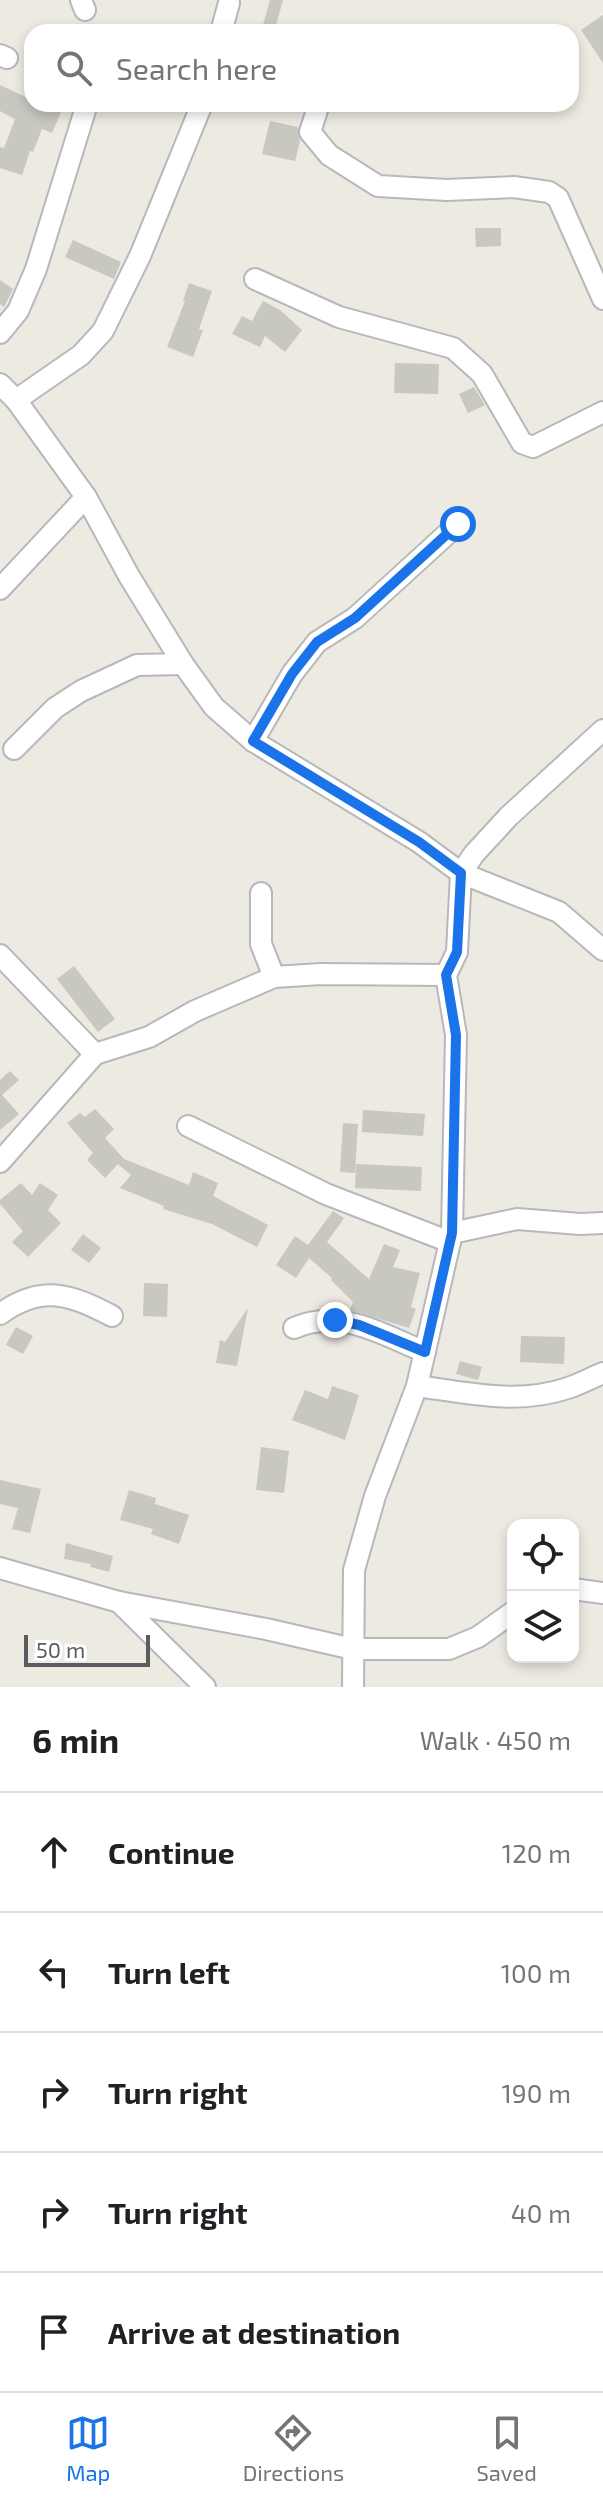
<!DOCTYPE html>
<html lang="en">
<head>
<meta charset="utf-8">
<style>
  :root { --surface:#fff; --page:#f6f6f6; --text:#202124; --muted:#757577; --line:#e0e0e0; --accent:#1a73e8 }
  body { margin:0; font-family:"Exo 2",sans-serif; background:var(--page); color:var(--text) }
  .controls { position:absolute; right:24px; bottom:24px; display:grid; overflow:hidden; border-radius:16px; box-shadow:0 4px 12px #0003 }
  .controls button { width:72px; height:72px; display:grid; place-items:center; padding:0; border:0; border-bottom:2px solid var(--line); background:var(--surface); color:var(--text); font:40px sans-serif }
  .scale { position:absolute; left:24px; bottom:20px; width:126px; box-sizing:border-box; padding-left:8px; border:4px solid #595c61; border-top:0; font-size:22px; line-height:28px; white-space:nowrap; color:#595c61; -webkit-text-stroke:6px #fff; paint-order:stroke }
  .stop { position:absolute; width:24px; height:24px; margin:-18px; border:6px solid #1a73e8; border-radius:50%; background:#fff }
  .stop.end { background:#1a73e8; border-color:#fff; box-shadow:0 2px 8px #0008 }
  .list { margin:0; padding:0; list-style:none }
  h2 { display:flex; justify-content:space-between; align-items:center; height:104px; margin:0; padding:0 32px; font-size:34px }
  h2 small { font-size:26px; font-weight:400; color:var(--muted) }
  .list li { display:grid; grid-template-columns:52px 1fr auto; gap:24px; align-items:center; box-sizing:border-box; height:120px; padding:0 32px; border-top:2px solid var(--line) }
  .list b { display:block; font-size:30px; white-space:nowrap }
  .list em { font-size:26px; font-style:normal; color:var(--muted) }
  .icon { flex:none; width:44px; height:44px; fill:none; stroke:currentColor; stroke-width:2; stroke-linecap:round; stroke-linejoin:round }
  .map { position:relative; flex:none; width:603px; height:1687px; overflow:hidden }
  .search { position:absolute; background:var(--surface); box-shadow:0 4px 12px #0003; left:24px; right:24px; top:24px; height:88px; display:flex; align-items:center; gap:20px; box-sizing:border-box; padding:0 28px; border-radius:24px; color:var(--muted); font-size:30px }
  .sheet { height:704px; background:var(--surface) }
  nav { display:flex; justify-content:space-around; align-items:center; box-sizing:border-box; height:112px; border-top:2px solid var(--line); background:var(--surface); font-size:22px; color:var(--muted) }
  nav a { display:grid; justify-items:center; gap:4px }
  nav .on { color:var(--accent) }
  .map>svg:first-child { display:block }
  .building { fill:#c8c7c0 }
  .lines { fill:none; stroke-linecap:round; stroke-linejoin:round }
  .minor-casing { stroke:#b6b8bd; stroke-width:24 }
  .minor { stroke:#fff; stroke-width:20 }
  .route { stroke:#1a73e8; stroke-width:10 }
</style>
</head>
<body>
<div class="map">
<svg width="603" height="1687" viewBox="0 0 603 1687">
  <rect width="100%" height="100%" fill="#eceae1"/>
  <g class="building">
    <polygon points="270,0 283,0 274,32 261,32"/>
    <polygon points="603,15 603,63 581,30"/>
    <polygon points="0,85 32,100 32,104 42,104 61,112 52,133 42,129 33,152 30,151 22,175 0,168 0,147 4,148 15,119 0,111"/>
    <polygon points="270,121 298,127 300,141 295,161 262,154"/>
    <polygon points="475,228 501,228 501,246 476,247"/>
    <polygon points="73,240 121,262 114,279 65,257"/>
    <polygon points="0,280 13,289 4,307 0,304"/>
    <polygon points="189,283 212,291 199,329 203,330 193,357 167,347 185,301 183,300"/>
    <polygon points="263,301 280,310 302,330 285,352 265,336 260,347 232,334 242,316 252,321"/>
    <polygon points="395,363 439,364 438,394 394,393"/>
    <polygon points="474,387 485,405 468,413 459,394"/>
    <polygon points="74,966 115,1019 98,1032 57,979"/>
    <polygon points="10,1071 19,1080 2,1095 19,1114 0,1130 0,1080"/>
    <polygon points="95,1109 114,1129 105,1138 124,1159 189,1185 193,1172 218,1183 213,1196 268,1225 257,1247 212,1224 163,1209 164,1206 120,1188 131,1175 118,1164 105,1178 87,1160 93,1153 67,1123 80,1113 85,1117"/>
    <polygon points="363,1110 425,1114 423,1136 362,1132"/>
    <polygon points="343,1123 358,1124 355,1173 340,1172"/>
    <polygon points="356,1164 422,1167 421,1191 355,1188"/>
    <polygon points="21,1183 32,1195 40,1183 58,1195 48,1210 61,1223 28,1257 12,1242 23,1231 0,1204 0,1200"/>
    <polygon points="333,1211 344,1218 327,1242 369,1279 384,1244 400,1250 393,1267 420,1273 411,1307 416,1309 409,1328 350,1310 353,1302 331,1280 332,1278 309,1258 296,1278 276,1265 295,1236 308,1245"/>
    <polygon points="83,1234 101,1248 89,1263 71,1250"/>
    <polygon points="144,1283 168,1284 167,1317 143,1316"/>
    <polygon points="248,1308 237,1366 216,1363 220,1340 225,1342"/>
    <polygon points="16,1327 33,1336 23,1354 6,1345"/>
    <polygon points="521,1336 565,1337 564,1364 520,1362"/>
    <polygon points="460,1361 482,1367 478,1380 456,1374"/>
    <polygon points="332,1386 359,1395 345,1440 292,1420 305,1390 328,1399"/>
    <polygon points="261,1447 289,1451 284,1493 256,1490"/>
    <polygon points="0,1480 41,1489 30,1533 12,1529 18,1508 0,1504"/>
    <polygon points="129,1490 156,1498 155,1504 189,1515 179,1544 151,1534 153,1529 120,1520"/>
    <polygon points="66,1543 113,1556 109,1572 90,1567 91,1564 64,1559"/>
  </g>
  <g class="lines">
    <defs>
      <g id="minor">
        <polyline points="81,0 85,10"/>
        <polyline points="221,32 229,3"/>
        <polyline points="0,55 7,58"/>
        <polyline points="319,104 310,132 329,155 378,186 447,190 514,187 549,192 558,198 603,299"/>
        <polyline points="255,279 339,317 453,348 482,374 522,443 533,447 603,412"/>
        <polyline points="0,333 18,311 36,269 87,104"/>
        <polyline points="0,384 16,400 86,497 129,576 183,664 214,707 253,741 419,842 461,873 559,912 603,950"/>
        <polyline points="16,400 81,355 103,331 140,256 202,104"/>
        <polyline points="0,589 86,497"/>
        <polyline points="253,741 292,674 317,642 355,618 458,524"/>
        <polyline points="14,749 55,708 81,691 137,665 183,664"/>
        <polyline points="261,893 261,944 274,977"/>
        <polyline points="0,955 95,1054"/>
        <polyline points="188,1126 326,1194 450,1242"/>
        <polyline points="0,1162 95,1054 149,1037 195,1011 274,977 321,974 446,975"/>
        <polyline points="452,1233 517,1219 580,1224 603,1223"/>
        <path d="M0,1314c42,-30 70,-20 112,2"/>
        <path d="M294,1328c47,-20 87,6 131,24"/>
        <path d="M417,1386c50,7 101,19 151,2 12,-4 23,-10 35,-15"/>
        <polyline points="0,1568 119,1602 266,1629 353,1649 449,1649 478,1637 513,1612"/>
        <polyline points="573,1589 603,1593"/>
        <polyline points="119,1602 205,1687"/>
        <polyline points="353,1687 354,1570 375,1496 417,1386 452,1233 456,1035 446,975 457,952 461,873 474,854 509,816 603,730"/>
      </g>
    </defs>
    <use href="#minor" class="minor-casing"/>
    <use href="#minor" class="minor"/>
  </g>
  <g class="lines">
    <polyline class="route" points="335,1320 359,1325 425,1352 452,1233 456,1035 446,975 457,952 461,873 419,842 253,741 292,674 317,642 355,618 458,524"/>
  </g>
</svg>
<div class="controls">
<button><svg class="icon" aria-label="locate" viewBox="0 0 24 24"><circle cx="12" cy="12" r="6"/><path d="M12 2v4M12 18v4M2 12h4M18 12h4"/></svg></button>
<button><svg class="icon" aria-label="layers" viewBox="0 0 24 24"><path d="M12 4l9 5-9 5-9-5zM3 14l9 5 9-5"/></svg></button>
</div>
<div class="scale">50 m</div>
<div class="stop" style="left:458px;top:524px"></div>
<div class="stop end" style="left:335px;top:1320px"></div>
<div class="search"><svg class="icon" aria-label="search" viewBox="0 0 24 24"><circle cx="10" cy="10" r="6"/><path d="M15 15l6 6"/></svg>Search here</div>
</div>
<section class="sheet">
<h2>6 min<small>Walk · 450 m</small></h2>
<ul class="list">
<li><svg class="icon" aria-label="ahead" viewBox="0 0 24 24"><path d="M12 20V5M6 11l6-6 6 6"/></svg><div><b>Continue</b></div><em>120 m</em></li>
<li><svg class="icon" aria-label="left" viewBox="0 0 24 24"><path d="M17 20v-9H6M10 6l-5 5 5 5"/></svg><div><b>Turn left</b></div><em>100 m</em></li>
<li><svg class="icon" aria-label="right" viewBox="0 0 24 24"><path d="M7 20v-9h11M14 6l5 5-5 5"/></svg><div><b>Turn right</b></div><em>190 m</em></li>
<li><svg class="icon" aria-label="right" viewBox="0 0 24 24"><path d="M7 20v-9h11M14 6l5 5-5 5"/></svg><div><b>Turn right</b></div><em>40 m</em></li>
<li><svg class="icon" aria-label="arrive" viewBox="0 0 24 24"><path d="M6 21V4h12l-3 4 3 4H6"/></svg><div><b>Arrive at destination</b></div></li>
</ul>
</section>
<nav>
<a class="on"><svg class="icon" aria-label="map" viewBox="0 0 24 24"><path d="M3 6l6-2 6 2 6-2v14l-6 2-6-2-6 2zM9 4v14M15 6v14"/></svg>Map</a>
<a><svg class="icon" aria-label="directions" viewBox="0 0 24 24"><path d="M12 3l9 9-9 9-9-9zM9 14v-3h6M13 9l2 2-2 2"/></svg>Directions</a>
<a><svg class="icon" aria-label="saved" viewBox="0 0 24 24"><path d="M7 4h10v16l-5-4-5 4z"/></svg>Saved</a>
</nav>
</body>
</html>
